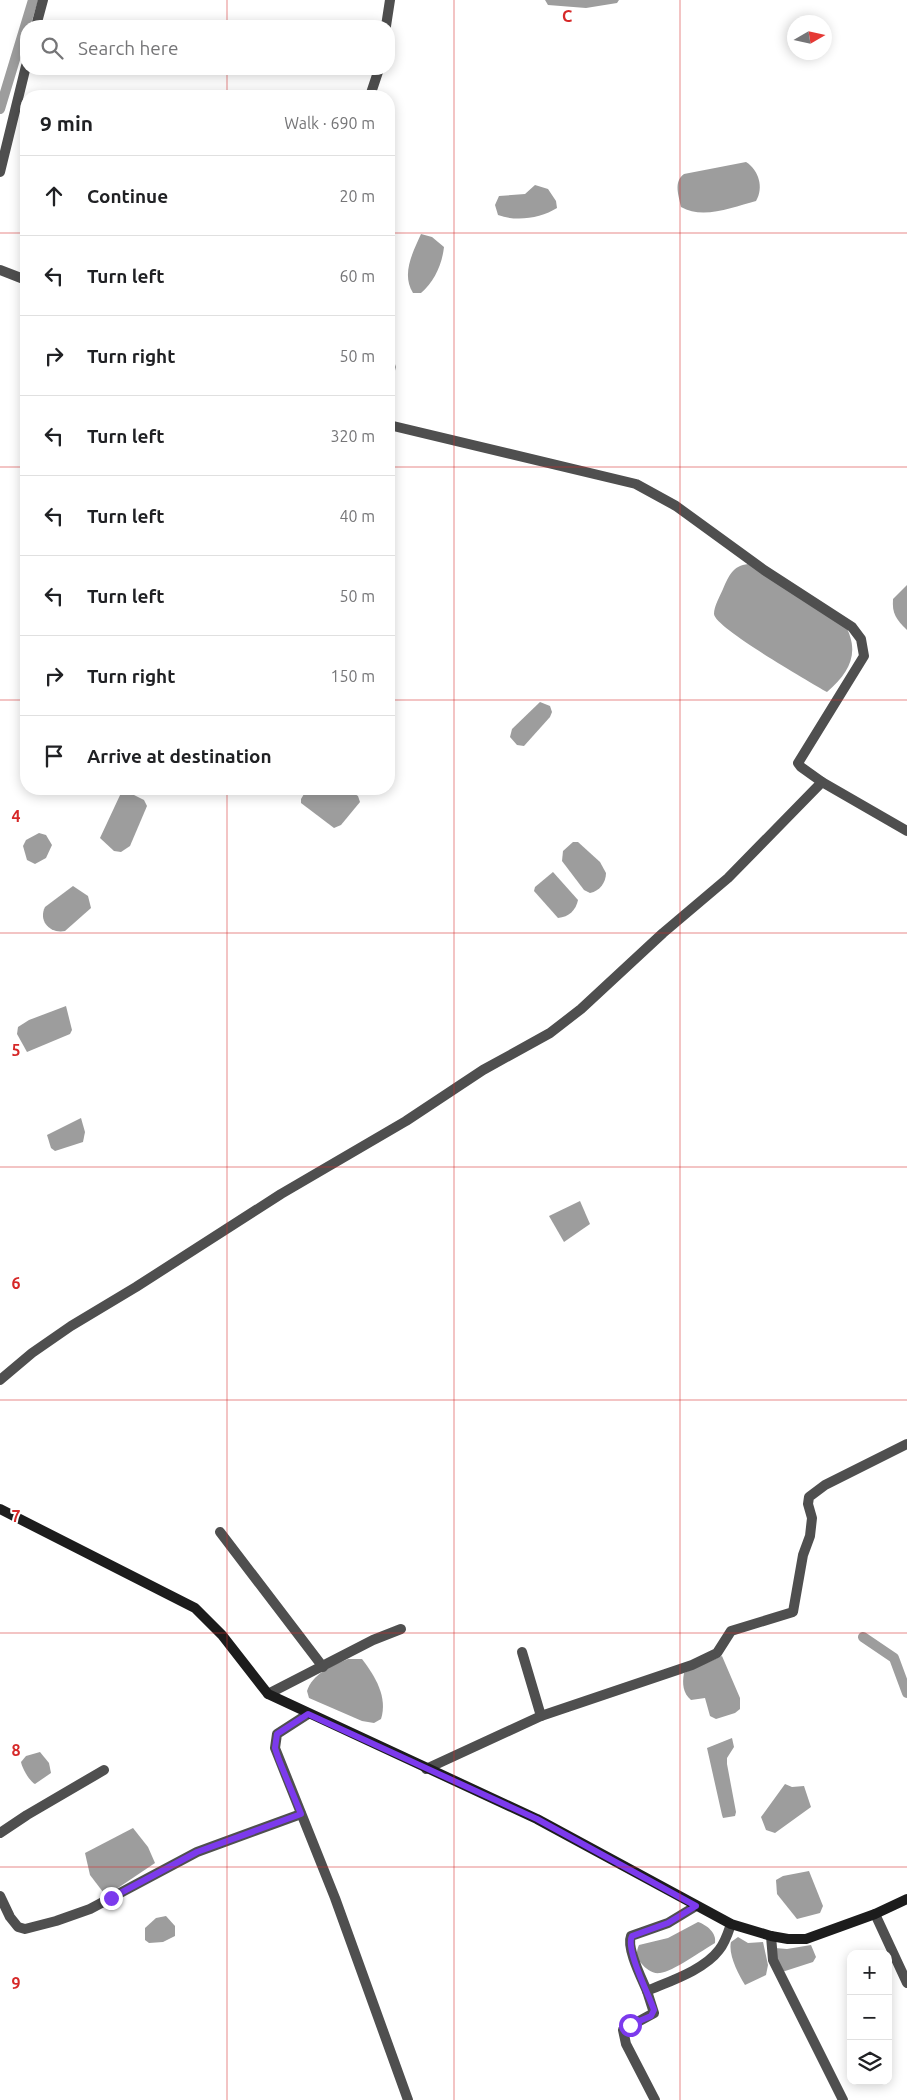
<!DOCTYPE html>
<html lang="en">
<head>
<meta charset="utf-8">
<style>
  :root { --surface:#fff; --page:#f2f2f2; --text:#202124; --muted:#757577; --line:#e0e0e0 }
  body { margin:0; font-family:Ubuntu,sans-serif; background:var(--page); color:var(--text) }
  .controls { position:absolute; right:15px; bottom:15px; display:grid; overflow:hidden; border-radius:10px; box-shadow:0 2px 12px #0003 }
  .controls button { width:45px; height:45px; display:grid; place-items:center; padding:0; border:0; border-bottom:1px solid var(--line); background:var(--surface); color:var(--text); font:25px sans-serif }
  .compass { position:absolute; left:787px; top:15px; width:45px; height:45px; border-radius:50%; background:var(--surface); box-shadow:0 2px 12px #0003; rotate:81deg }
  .stop { position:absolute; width:15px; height:15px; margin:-11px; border:4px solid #7c3aed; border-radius:50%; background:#fff }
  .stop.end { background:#7c3aed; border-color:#fff; box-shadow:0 1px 5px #0008 }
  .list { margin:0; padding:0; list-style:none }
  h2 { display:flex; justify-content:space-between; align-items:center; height:65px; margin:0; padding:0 20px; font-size:21px }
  h2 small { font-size:16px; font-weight:400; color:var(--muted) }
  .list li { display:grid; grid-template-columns:32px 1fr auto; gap:15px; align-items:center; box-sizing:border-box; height:80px; padding:0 20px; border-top:1px solid var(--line) }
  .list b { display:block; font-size:19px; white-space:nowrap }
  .list em { font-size:16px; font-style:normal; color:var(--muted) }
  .icon { flex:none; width:28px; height:28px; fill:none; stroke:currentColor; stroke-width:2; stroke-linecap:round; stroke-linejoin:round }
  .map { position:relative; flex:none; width:907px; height:2100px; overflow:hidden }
  .search { position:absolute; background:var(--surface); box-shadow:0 2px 12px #0003; left:20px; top:20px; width:375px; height:55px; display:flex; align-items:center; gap:12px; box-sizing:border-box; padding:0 18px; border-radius:20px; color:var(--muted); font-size:19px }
  .panel { position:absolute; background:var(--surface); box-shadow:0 2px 12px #0003; left:20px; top:90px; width:375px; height:705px; border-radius:20px }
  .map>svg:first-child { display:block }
  .water { fill:#9d9d9d }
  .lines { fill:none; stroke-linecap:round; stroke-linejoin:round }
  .canal { stroke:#9d9d9d; stroke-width:10 }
  .street { stroke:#4f4f4f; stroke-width:10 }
  .secondary { stroke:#1c1c1c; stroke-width:10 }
  .route { stroke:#7c3aed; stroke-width:6 }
  .grid { fill:none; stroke:#d62828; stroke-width:1; stroke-opacity:0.55 }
  .grid-label { font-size:16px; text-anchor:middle; font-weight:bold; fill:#d62828; stroke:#fff; stroke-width:4; stroke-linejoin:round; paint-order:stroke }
</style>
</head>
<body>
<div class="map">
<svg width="907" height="2100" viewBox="0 0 907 2100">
  <rect width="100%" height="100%" fill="#fff"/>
  <g class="water">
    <polygon points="545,0 619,0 617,3 586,8 548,5"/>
    <path d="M746,162c13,8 18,26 10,39 -23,6 -53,19 -75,6 -2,-11 -8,-25 3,-33z"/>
    <path d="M535,185l13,4 8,12 1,7c-16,10 -40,14 -59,7l-3,-10 4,-9 26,-2z"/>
    <path d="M421,234l11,3 12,10c-2,18 -10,35 -23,46h-8c-12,-19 0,-41 8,-59z"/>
    <polygon points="389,346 396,367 389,392"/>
    <path d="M748,564l96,59c17,29 6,49 -17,69 -17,-10 -112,-64 -113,-78 0,-8 6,-18 9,-25 6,-14 10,-23 25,-25z"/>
    <path d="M907,585v45c-11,-11 -15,-16 -14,-31z"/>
    <polygon points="540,702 550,706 552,712 550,717 524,746 517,745 510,737 512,729"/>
    <polygon points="307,789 347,789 358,796 360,802 341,825 334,828 301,803 301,799"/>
    <polygon points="126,791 144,800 147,806 130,846 121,852 114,851 100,838 121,793"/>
    <polygon points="39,833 46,835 52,845 46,858 35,864 27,860 23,846 26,840"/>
    <path d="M573,842h5l22,20 6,11c0,9 -6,18 -16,20l-6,-3 -22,-29 1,-10z"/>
    <path d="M553,872l25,28c-2,10 -9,17 -20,18l-24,-27 1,-4z"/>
    <path d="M73,886l15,10 3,12 -26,23c-15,3 -27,-10 -20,-24z"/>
    <polygon points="66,1006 72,1030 70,1034 27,1052 17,1034 18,1027 29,1020"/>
    <polygon points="81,1118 85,1132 83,1142 55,1151 51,1148 47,1135"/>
    <polygon points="580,1201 590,1224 564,1242 549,1216"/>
    <path d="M722,1656l18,42v11l-5,4 -19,6 -6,-3 -5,-18 -14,2c-8,-7 -9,-16 -7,-27z"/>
    <path d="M348,1659h14c13,17 26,38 19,60l-7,4 -12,-2 -53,-23 -2,-7c5,-17 26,-26 41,-32z"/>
    <polygon points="732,1738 734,1747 727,1758 727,1764 736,1812 735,1816 723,1818 722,1815 707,1748"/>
    <path d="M40,1752l9,11 2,10 -16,11c-5,-2 -13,-16 -14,-22l5,-6z"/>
    <polygon points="785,1784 792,1787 804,1786 811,1807 775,1833 766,1830 761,1817"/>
    <polygon points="133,1828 148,1847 155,1863 106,1896 90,1875 85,1853"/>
    <polygon points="809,1871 823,1906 820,1913 797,1919 777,1894 776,1880 783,1876"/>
    <polygon points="166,1916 175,1926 175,1936 163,1942 149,1943 145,1940 145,1928 156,1918"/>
    <path d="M698,1922c9,3 19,11 17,21 -12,7 -43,29 -55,30 -8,1 -14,-4 -19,-10 -5,-5 -5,-12 -2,-18l29,-7z"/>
    <path d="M738,1937l10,6 15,-1 5,23 -2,10 -21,10c-7,-11 -17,-31 -14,-43z"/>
    <polygon points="811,1945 816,1957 813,1962 782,1972 778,1966 775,1948 787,1949"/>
  </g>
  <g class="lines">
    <g class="canal">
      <polyline points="0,109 33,0"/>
      <polyline points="863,1637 894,1658 907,1693"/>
    </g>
    <g class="street">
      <polyline points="36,26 43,0"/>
      <polyline points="386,26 390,0"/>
      <polyline points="370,96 379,69"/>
      <polyline points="0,172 26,66"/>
      <polyline points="0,270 26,280"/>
      <polyline points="389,425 636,484 676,506 764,570 852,627 861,639 864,656 798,763 801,767 822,782"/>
      <polyline points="0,1380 32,1353 71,1326 136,1287 281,1194 406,1121 483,1070 550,1033 581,1009 663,933 728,878 822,782 907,831"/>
      <polyline points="220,1532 323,1667"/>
      <polyline points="522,1652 541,1716"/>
      <polyline points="268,1694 373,1640 401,1629"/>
      <polyline points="308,1714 277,1734 275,1748 335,1898 408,2100"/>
      <polyline points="426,1769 541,1716 692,1665 717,1653 731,1631 793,1612 803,1555 810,1536 812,1518 808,1504 809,1497 825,1485 907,1444"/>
      <polyline points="0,1833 27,1815 104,1770"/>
      <polyline points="0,1896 10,1917 18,1927 25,1929 56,1921 90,1909 197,1852 301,1814"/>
      <polyline points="875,1914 907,1983"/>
      <polyline points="771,1936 773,1960 843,2100"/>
      <path d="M647,1991c-5,-12 -21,-43 -16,-55l37,-13 28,-17"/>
      <path d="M655,2100l-29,-56 -3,-14 31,-17 -7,-22c23,-10 57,-21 72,-41 6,-7 9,-17 12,-26"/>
    </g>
    <polyline class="secondary" points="0,1509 195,1608 222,1635 268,1694 537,1819 731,1924 771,1936 788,1939 806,1939 875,1914 907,1899"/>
  </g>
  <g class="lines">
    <path class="route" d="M111,1898l86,-46 104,-38 -22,-54 -4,-12 2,-14 31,-20 229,105 159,87 -28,17 -36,13c-7,13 17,59 22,74l-3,6 -21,9"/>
  </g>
  <path class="grid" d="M227,0v26M454,0v2100M680,0v2100M227,69v27M0,233h26M389,233h518M0,467h26M389,467h518M0,700h26M389,700h518M227,789v1311M0,933h907M0,1167h907M0,1400h907M0,1633h907M0,1867h907"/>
  <g class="grid-label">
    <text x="567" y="22">C</text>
    <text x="16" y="822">4</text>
    <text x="16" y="1056">5</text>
    <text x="16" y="1289">6</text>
    <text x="16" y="1522">7</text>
    <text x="16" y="1756">8</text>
    <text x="16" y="1989">9</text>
  </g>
</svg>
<div class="controls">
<button>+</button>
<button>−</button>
<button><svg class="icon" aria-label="layers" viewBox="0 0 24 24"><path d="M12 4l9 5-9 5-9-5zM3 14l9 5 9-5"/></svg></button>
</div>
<svg class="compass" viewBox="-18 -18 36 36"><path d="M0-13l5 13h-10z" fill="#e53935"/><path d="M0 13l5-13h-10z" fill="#757577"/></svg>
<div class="stop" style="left:630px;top:2025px"></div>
<div class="stop end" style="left:111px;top:1898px"></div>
<div class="search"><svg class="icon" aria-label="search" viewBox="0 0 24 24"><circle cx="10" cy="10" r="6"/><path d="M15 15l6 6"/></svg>Search here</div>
<section class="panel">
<h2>9 min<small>Walk · 690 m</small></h2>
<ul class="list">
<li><svg class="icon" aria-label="ahead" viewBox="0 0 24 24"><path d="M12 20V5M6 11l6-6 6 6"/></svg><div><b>Continue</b></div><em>20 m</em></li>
<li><svg class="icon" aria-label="left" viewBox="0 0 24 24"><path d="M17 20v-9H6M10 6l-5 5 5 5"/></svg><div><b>Turn left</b></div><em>60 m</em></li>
<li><svg class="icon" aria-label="right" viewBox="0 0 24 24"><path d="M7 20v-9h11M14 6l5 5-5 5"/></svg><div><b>Turn right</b></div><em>50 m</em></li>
<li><svg class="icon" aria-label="left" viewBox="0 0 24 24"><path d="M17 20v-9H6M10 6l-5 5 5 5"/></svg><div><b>Turn left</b></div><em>320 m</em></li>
<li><svg class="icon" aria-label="left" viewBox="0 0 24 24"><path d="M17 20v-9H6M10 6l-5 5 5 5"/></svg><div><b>Turn left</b></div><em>40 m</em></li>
<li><svg class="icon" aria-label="left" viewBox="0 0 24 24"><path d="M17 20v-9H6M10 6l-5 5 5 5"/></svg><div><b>Turn left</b></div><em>50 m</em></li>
<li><svg class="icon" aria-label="right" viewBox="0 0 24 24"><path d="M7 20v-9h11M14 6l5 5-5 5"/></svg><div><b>Turn right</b></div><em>150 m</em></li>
<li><svg class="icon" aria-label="arrive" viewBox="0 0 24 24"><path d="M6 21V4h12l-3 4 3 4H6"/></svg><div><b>Arrive at destination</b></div></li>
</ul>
</section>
</div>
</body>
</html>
